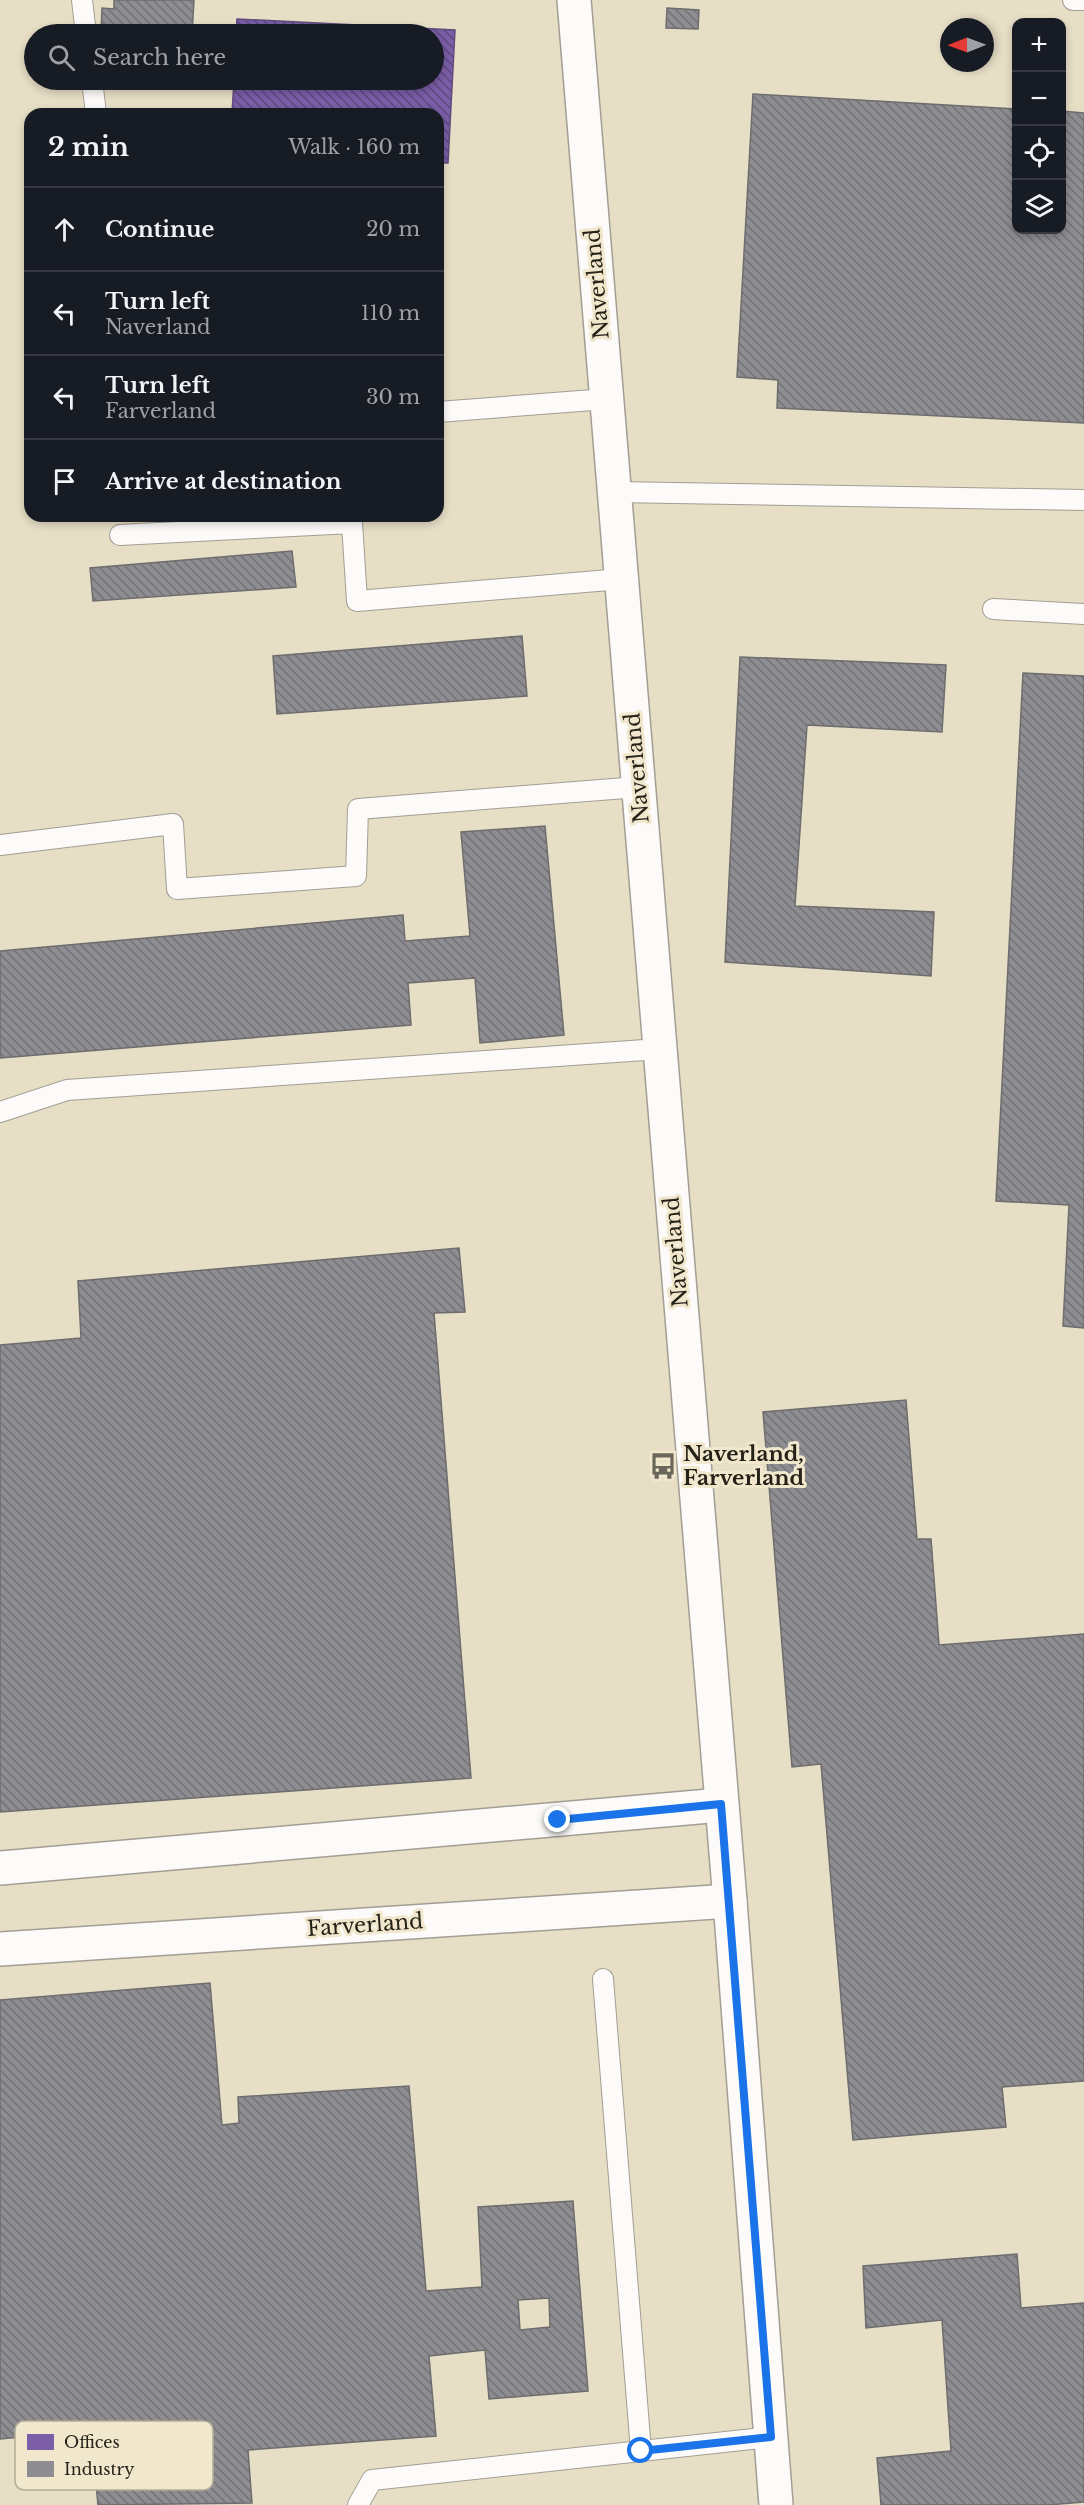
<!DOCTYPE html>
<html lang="en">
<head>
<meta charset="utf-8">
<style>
  :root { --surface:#171b24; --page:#20242c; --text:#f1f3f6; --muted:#9ea1a6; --line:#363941 }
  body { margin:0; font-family:"Libre Baskerville",serif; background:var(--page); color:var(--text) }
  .controls { position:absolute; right:18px; top:18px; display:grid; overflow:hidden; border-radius:12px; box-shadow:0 3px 9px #0003 }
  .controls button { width:54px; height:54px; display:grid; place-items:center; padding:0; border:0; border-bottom:2px solid var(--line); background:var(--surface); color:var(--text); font:30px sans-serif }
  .compass { position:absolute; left:940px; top:18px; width:54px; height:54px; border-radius:50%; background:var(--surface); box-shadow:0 3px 9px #0003; rotate:269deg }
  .stop { position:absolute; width:18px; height:18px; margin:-14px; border:4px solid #1a73e8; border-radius:50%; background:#fff }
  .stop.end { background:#1a73e8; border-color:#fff; box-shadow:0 2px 6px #0008 }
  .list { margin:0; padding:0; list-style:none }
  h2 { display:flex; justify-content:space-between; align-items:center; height:78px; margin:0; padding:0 24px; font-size:26px }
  h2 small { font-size:20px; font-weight:400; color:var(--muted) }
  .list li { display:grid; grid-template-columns:39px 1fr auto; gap:18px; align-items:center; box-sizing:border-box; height:84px; padding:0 24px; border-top:2px solid var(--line) }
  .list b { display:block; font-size:22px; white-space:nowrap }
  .list p { margin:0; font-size:20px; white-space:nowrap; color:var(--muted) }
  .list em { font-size:20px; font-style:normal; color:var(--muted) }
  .icon { flex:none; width:33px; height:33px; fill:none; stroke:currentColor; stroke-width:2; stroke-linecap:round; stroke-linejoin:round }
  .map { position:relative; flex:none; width:1084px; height:2505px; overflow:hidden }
  .search { position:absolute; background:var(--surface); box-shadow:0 3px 9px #0003; left:24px; top:24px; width:420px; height:66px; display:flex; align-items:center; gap:15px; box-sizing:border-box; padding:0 21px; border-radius:33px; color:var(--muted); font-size:22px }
  .panel { position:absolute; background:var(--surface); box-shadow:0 3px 9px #0003; left:24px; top:108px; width:420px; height:414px; border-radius:18px }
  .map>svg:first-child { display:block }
  .built { fill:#e7dec6; fill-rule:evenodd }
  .offices { fill:url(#offices-back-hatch); stroke:#614c7c; stroke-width:1.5 }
  .industry { fill:url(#industry-back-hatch); stroke:#6e6d6d; stroke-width:1.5; fill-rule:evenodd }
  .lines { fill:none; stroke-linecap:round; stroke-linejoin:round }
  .service-casing { stroke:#a29e93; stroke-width:22 }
  .minor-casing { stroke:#a29e93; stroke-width:36 }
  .service { stroke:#fcfbf9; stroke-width:20 }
  .minor { stroke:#fcfbf9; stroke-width:33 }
  .route { stroke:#1a73e8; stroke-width:8 }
  .labels { text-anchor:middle; stroke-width:6; stroke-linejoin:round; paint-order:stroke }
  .street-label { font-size:21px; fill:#252218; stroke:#f0e7cd }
  .poi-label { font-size:21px; font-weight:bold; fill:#252218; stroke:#f0e7cd; text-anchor:start }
  .key { fill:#f0e7cd; stroke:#b3ac97; stroke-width:1.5 }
  .key-label { font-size:16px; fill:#252218 }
</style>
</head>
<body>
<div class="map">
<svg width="1084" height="2505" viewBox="0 0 1084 2505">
  <defs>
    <pattern id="offices-back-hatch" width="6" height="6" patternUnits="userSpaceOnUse" patternTransform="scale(1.5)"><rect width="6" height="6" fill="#7b5ea7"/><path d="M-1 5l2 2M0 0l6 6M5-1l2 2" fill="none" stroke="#5f497f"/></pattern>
    <pattern id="industry-back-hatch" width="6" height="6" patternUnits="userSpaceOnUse" patternTransform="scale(1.5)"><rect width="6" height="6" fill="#8d8d92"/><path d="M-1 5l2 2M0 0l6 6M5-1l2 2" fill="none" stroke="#737376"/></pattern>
  </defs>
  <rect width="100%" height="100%" fill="#e8e3d5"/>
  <path class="built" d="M0,0h1084v2505h-1084zM1016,22h46v208h-46zM949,27h36v36h-36zM34,34h400v46h-400zM30,114h408v402h-408z"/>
  <polygon class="offices" points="237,19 455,30 448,163 438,163 438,114 232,114 234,80 434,80 434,34 236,34"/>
  <g class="industry">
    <polygon points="114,0 194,0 192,34 101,34 102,8 114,9"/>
    <polygon points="667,8 699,10 698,29 666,28"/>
    <polygon points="111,80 190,80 189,85 111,81"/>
    <polygon points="753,94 1016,109 1016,230 1062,230 1062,111 1084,113 1084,423 777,408 778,380 737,377"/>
    <polygon points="292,551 296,587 93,601 90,568"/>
    <polygon points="522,636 527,696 277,714 273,656"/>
    <polygon points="740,657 946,665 942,732 807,725 795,906 934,912 931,976 725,962"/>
    <polygon points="1023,673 1084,676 1084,1328 1063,1326 1069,1205 996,1201"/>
    <polygon points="545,826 564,1035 480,1043 475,978 408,983 411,1025 0,1058 0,951 403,915 405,941 470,936 461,832"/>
    <polygon points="459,1248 465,1312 434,1313 471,1778 0,1812 0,1345 81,1338 78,1281"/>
    <polygon points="906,1400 917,1539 931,1539 939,1645 1084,1634 1084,2081 1002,2087 1006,2127 853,2140 821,1764 792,1767 763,1412"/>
    <path d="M210,1983l12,142 17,-2 -1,-26 171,-11 17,205 56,-4 -4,-80 95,-6 15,190 -99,8 -4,-49 -56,6 7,80 -188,14 4,53 -154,2 -7,-75 -91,9v-439zM549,2298l1,29 -30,3 -2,-30z"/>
    <polygon points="1017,2254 1021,2308 1084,2303 1084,2502 1048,2505 881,2505 877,2458 951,2451 942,2320 866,2328 863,2266"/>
  </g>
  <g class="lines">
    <defs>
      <g id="service">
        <polyline points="82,0 86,34"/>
        <polyline points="1073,0 1084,0"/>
        <polyline points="92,80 96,114"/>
        <polyline points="438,412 606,399"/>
        <polyline points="614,492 1084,500"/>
        <polyline points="120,535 352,523 357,601 621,579"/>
        <polyline points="993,609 1084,614"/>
        <polyline points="0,845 173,824 177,889 356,876 358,809 638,787"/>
        <polyline points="0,1112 67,1090 659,1049"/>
        <polyline points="603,1979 641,2451"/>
        <polyline points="358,2505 372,2480 771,2437"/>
      </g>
      <g id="minor">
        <polyline points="574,0 730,1901 776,2505"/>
        <polyline points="0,1868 721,1805"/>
        <polyline points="0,1949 730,1901"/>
      </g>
    </defs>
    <use href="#service" class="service-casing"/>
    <use href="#minor" class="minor-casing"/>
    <use href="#service" class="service"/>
    <use href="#minor" class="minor"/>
  </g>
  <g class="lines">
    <polyline class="route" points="558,1820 721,1804 771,2437 641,2451"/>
  </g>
  <defs>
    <symbol id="bus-bare" viewBox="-9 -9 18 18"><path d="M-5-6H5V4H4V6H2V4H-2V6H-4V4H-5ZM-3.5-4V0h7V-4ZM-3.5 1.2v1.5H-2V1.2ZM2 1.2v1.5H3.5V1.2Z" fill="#69665a" stroke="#f0e7cd" stroke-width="2.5" paint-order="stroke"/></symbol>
  </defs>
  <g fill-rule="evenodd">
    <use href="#bus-bare" x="644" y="1447" width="38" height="38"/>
  </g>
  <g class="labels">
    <g class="street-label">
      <text transform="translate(597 284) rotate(-95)" y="7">Naverland</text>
      <text transform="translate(637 768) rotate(-95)" y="7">Naverland</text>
      <text transform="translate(676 1252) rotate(-95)" y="7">Naverland</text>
      <text transform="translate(365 1925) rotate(-4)" y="7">Farverland</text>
    </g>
    <g class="poi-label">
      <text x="683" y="1461">Naverland,<tspan x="683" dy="24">Farverland</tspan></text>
    </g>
  </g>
  <rect x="15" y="2421" width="198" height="69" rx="9" class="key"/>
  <rect x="27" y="2434" width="27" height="16" fill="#7b5ea7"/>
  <rect x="27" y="2461" width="27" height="16" fill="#8d8d92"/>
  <g class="key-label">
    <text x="64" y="2448">Offices</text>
    <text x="64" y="2475">Industry</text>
  </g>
</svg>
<div class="controls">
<button>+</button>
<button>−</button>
<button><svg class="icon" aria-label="locate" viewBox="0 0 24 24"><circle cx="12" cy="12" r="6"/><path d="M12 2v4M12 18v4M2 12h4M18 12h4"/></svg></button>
<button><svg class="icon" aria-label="layers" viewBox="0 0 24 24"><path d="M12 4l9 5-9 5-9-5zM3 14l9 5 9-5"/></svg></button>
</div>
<svg class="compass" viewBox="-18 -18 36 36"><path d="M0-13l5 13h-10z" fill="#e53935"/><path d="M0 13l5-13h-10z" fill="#9ea1a6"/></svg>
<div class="stop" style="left:641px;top:2451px"></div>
<div class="stop end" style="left:558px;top:1820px"></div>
<div class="search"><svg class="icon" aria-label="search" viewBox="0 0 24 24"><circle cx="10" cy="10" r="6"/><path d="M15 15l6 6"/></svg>Search here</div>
<section class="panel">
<h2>2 min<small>Walk · 160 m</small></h2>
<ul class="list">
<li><svg class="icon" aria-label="ahead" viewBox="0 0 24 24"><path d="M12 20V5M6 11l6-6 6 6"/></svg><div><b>Continue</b></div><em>20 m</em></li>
<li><svg class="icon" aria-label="left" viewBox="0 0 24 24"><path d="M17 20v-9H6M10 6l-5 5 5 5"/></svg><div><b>Turn left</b><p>Naverland</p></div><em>110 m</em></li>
<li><svg class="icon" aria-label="left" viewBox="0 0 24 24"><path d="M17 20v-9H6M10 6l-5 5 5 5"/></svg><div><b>Turn left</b><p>Farverland</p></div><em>30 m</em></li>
<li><svg class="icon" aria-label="arrive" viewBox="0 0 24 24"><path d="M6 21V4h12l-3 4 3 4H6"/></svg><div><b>Arrive at destination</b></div></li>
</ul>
</section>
</div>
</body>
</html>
